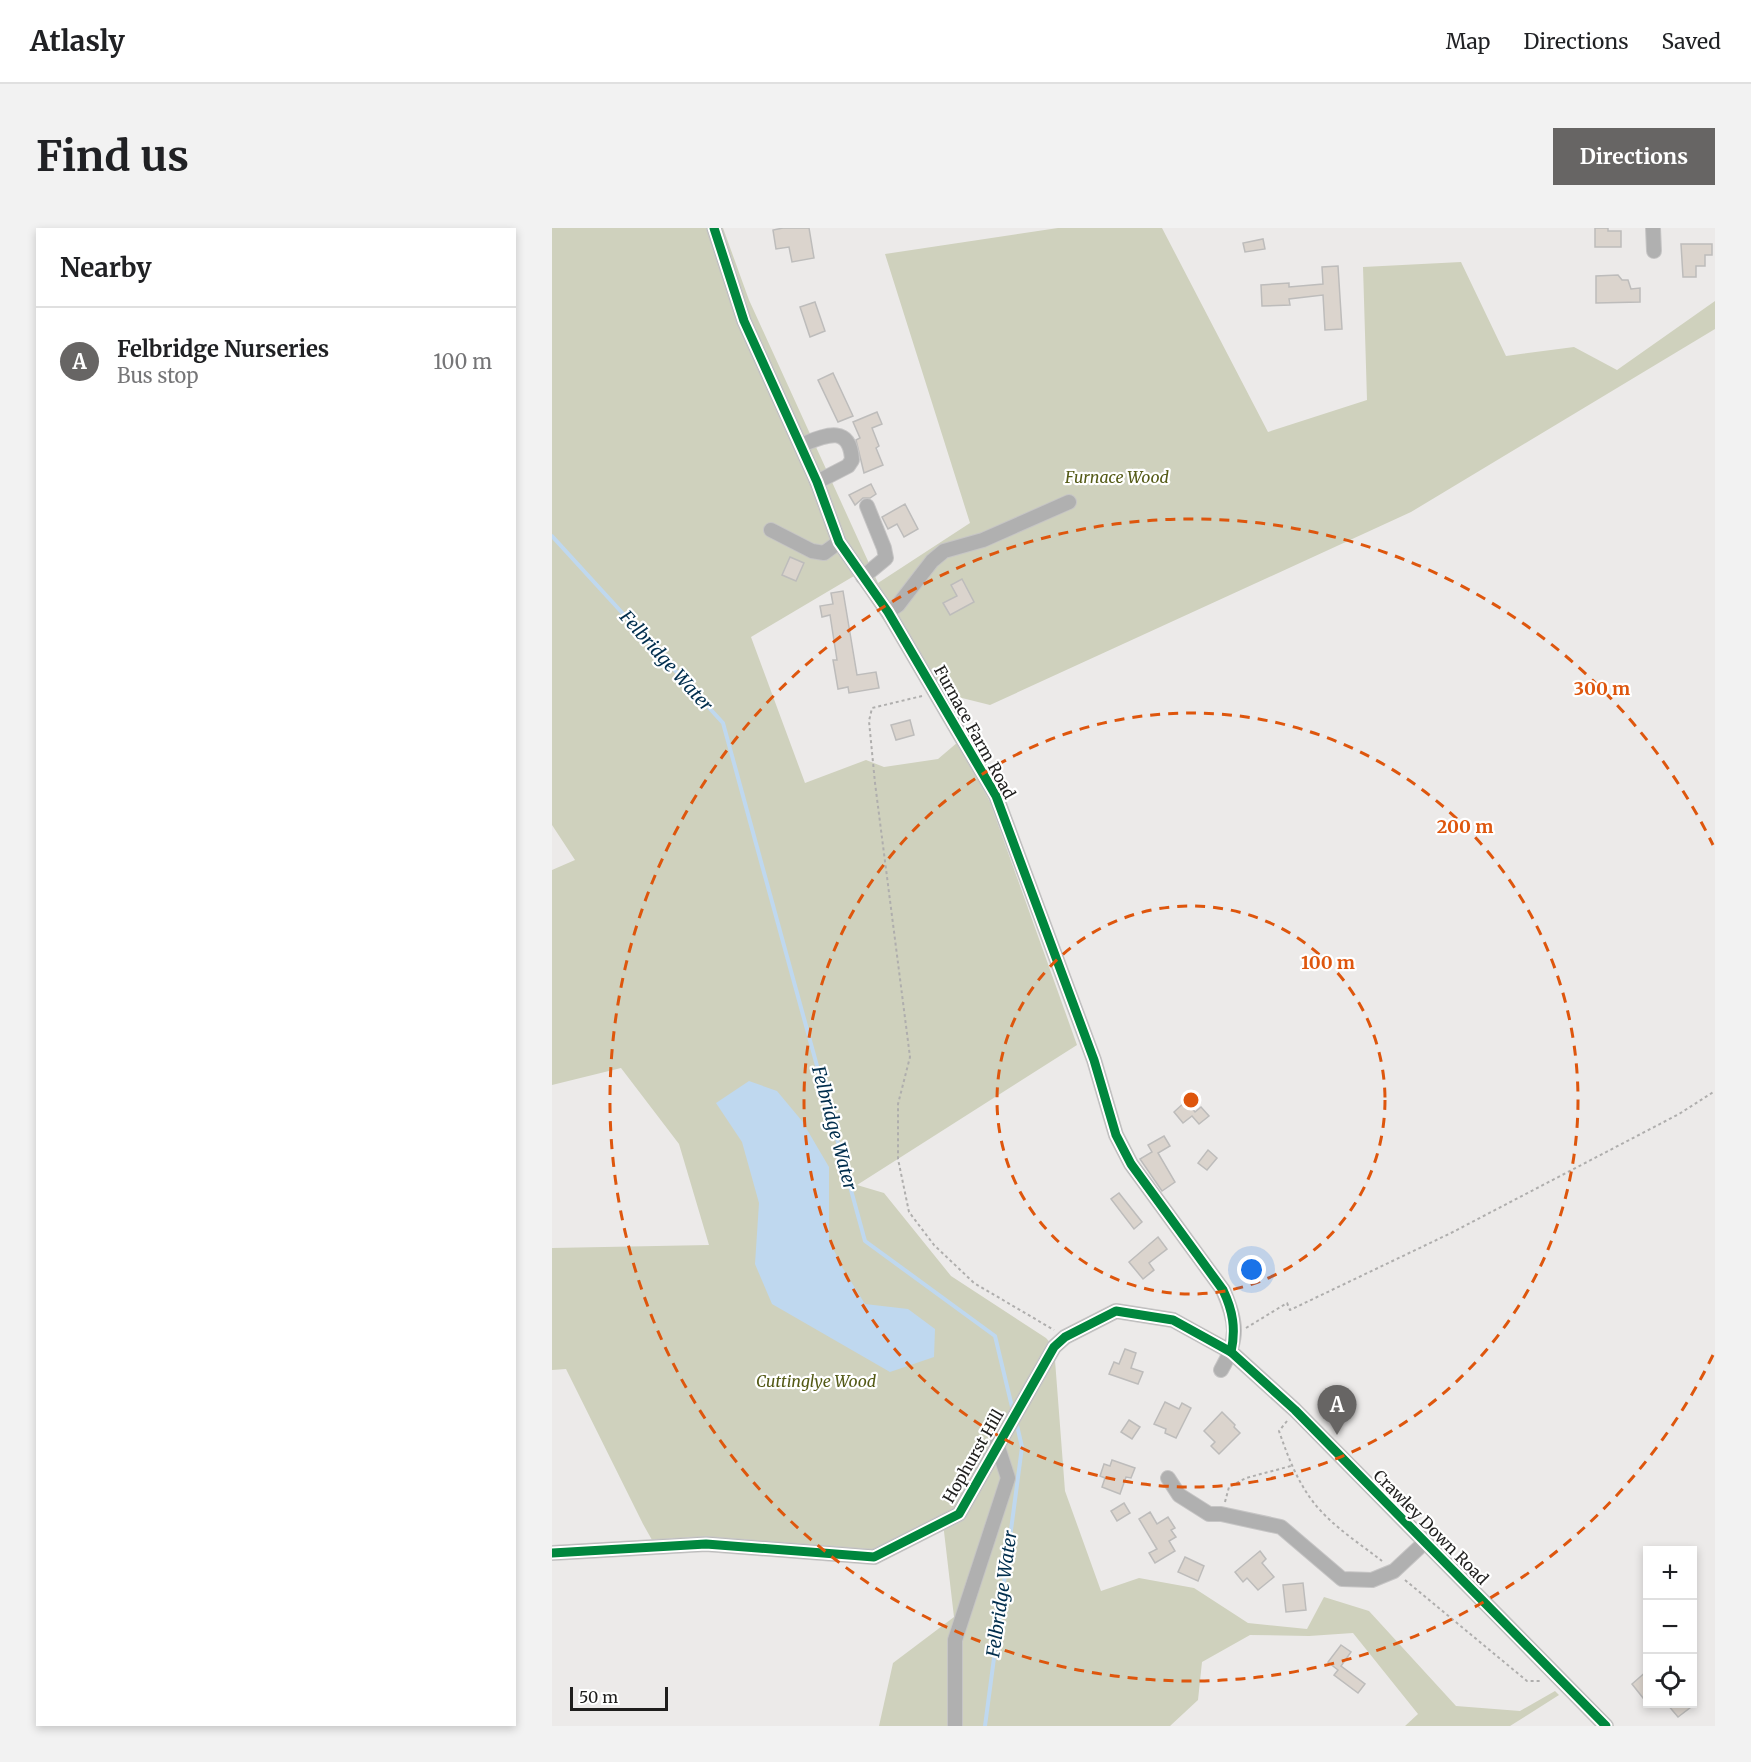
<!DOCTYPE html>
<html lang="en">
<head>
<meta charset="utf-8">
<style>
  :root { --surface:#fff; --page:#f2f2f2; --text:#202124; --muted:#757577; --line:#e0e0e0; --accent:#676564 }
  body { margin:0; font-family:Merriweather,serif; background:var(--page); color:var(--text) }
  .controls { position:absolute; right:18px; bottom:18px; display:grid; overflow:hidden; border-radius:0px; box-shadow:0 3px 9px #0003 }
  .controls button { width:54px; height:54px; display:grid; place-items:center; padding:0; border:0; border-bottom:2px solid var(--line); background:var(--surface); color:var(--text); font:30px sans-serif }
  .scale { position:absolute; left:18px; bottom:15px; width:98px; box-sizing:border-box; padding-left:6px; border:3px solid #1f1e1d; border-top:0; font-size:16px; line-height:21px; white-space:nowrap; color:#1f1e1d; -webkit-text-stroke:4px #fff; paint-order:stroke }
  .you { position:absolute; left:700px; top:1042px; width:21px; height:21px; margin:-15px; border:4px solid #fff; border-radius:50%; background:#1a73e8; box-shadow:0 0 0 9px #1a73e833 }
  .badge { display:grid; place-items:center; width:39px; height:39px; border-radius:50%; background:var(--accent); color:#fff; font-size:20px; font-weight:700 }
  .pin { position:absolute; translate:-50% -50px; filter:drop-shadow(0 2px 3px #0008) }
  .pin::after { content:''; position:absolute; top:32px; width:21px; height:18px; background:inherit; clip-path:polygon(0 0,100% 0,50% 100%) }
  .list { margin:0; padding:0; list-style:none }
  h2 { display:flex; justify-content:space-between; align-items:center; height:78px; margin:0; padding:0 24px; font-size:26px }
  h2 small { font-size:20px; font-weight:400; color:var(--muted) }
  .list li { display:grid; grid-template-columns:39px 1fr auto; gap:18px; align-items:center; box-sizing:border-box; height:108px; padding:0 24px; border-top:2px solid var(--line) }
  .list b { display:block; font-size:22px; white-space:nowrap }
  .list p { margin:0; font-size:20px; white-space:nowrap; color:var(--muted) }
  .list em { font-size:20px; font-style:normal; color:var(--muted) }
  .icon { flex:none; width:33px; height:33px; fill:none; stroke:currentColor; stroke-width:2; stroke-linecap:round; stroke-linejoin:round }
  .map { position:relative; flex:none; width:1163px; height:1498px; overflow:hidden; border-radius:0px }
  header { display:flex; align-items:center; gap:36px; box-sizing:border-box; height:84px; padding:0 30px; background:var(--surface); border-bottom:2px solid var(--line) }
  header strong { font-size:28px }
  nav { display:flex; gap:33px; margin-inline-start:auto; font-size:21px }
  .intro { display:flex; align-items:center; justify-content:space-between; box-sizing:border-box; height:144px; padding:0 36px }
  h1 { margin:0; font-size:42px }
  .button { padding:15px 27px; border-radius:0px; background:var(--accent); color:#fff; font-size:21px; font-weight:700 }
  main { display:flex; gap:36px; padding:0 36px }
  aside { flex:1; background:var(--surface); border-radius:0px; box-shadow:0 3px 9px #0003 }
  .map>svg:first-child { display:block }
  .green { fill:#cfd1bd }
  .water { fill:#bfd8ef }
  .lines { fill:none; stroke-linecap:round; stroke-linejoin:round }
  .stream { stroke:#bfd8ef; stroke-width:4 }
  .building { fill:#dbd4cd; stroke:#bdbcbb; stroke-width:1.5 }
  .minor-casing { stroke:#c6c5c5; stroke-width:16 }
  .path { stroke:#afaead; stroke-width:2; stroke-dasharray:3 3; stroke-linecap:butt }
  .minor { stroke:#b0b0b0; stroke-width:14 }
  .cycleway-casing { stroke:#fff; stroke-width:13 }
  .cycleway { stroke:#00873e; stroke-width:9 }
  .ring { fill:none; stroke:#de560d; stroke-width:3; stroke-dasharray:10 8 }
  .labels { text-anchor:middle; stroke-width:4.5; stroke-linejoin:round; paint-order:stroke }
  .park-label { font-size:16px; font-style:italic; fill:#545a16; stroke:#fff }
  .street-label { font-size:16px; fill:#1f1e1d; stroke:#fff }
  .water-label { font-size:18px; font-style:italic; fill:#012e4d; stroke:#fff }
  .centre { fill:#de560d; stroke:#fff; stroke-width:3 }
  .ring-label { font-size:18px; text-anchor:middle; font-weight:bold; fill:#de560d; stroke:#fff; stroke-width:4.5; stroke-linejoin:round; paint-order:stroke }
</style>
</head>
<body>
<header>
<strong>Atlasly</strong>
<nav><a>Map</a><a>Directions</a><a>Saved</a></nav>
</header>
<div class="intro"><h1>Find us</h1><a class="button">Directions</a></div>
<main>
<aside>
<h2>Nearby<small></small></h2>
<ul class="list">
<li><span class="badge">A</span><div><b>Felbridge Nurseries</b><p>Bus stop</p></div><em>100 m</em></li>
</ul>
</aside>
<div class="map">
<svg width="1163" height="1498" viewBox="0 0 1163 1498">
  <rect width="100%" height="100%" fill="#eceae9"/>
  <polygon class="green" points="0,0 171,0 197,72 326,355 418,295 333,26 506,0 610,0 716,204 815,172 811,39 909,34 954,128 1022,119 1065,142 1163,73 1163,101 859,284 438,477 378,462 302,348 199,409 253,555 314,532 332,539 386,531 406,514 438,574 525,817 305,957 332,965 399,1048 494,1110 502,1119 513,1263 549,1363 587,1350 642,1360 696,1395 755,1401 772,1369 817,1383 904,1478 968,1483 1003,1463 1007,1467 958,1498 853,1498 866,1486 801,1405 757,1408 698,1407 650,1434 646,1472 618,1498 327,1498 341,1435 402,1389 391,1295 322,1329 104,1319 91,1296 14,1141 0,1142 0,1020 157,1017 127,916 69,840 0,857 0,642 23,632 0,597"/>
  <polygon class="water" points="197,853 225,863 250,893 277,939 277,1012 290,1039 313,1076 356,1081 383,1101 382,1129 338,1144 220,1076 203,1036 207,975 190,914 164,875"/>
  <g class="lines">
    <g class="stream">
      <polyline points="0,308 171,495 313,1013 443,1108 461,1183"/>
      <polyline points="433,1498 470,1219 464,1193"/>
    </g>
  </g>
  <g class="building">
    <polygon points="231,0 257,0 262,30 240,34 237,19 224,21 221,2"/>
    <polygon points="1043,0 1056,0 1056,3 1069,3 1069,19 1043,19"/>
    <polygon points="711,11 713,21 693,24 691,15"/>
    <polygon points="1129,16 1160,16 1160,27 1153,27 1153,38 1144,38 1144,49 1131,49"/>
    <polygon points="786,38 790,101 773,102 771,67 737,71 738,77 710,78 709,57 737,55 737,59 771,56 770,39"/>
    <polygon points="1066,47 1070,52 1076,52 1079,61 1088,60 1088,74 1044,75 1044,48"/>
    <polygon points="263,74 273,103 258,109 248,79"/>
    <polygon points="281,145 301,188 286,194 266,152"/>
    <polygon points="325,184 330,196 320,200 327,218 324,220 331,237 312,245 304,212 308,210 301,194"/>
    <polygon points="319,256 324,266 318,270 311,270 303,277 297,267"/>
    <polygon points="353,276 366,301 352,309 345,296 336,301 330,289"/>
    <polygon points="238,329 252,335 244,353 230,347"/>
    <polygon points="410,351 422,374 398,387 391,375 405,368 399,357"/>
    <polygon points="291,363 305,447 324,444 327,460 297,465 296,459 286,461 281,432 285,432 278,387 270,389 268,378 281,376 279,365"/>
    <polygon points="358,492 362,507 344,512 339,497"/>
    <polygon points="634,873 643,884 649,879 657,888 647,896 640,888 631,895 622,884"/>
    <polygon points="612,908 618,918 606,925 623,954 610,963 588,931 600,924 596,917"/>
    <polygon points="656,922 665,930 655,942 646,935"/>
    <polygon points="567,965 590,994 582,1001 559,971"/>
    <polygon points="606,1009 615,1021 597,1035 602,1042 591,1051 577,1034"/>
    <polygon points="573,1121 584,1125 579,1140 591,1144 586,1156 557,1146 562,1134 567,1136"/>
    <polygon points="613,1174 627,1181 630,1175 639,1180 624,1210 613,1205 614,1201 602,1196"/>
    <polygon points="670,1184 683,1197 682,1199 688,1205 667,1226 659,1218 663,1214 652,1203"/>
    <polygon points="577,1192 588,1199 580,1211 569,1204"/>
    <polygon points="560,1232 583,1240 579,1250 574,1249 568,1266 550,1259 553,1250 548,1248 552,1236 558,1238"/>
    <polygon points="572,1275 578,1285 565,1293 559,1283"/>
    <polygon points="598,1284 605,1296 616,1289 623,1300 619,1302 624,1309 617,1313 623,1323 603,1335 597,1325 605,1321 587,1291"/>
    <polygon points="708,1323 714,1331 710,1335 722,1349 706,1362 695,1350 691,1354 683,1344"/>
    <polygon points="633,1329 652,1338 646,1353 626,1344"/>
    <polygon points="751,1355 754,1382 734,1384 731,1357"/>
    <polygon points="789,1417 799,1424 789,1438 813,1456 806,1465 782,1447 786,1442 776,1434"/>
    <polygon points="1095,1443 1095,1475 1080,1456"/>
    <polygon points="1115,1476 1143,1476 1126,1489"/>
  </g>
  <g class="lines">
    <defs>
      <g id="minor">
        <path d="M162,0l30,93 73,161 22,60 49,70 108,184 98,264 22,75 15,29 92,126c14,32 16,49 -2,80"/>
        <polyline points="1101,0 1102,23"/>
        <path d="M249,217c23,-9 49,-22 51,15l-4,6 -31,16"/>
        <polyline points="219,302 260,323 272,325 287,314"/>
        <polyline points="311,349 334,330 332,320 315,278"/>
        <polyline points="336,384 346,377 380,333 392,323 431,312 517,274"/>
        <polyline points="616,1250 627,1267 657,1286 669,1286 729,1299 790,1351 820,1352 842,1343 872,1315"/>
        <polyline points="0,1325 154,1316 322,1329 407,1286 502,1119 513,1109 564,1083 621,1092 679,1124 743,1182 1054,1498"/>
        <polyline points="403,1498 403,1412 456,1250 445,1216"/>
      </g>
    </defs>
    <use href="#minor" class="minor-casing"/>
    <g class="path">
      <polyline points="370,468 320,480 317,493 323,555 358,829 346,876 346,931 357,984 382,1017 422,1055 502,1102"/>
      <polyline points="694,1100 735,1075 738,1082 899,1005 1127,886 1163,863"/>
      <path d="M735,1193l-8,10c9,26 18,50 35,72 18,23 45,40 68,58"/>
      <polyline points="673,1274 677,1259 694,1250 739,1238"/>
      <polyline points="853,1352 975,1453 990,1453"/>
    </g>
    <use href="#minor" class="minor"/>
    <defs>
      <g id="cycleway">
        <path d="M162,0l30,93 73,161 22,60 49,70 108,184 98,264 22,75 15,29 92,126c10,21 13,39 8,62"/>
        <polyline points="0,1325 154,1316 322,1329 407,1286 502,1119 513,1109 564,1083 621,1092 679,1124 743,1182 1054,1498"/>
      </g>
    </defs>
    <use href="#cycleway" class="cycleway-casing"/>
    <use href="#cycleway" class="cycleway"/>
  </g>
  <g class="ring">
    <circle cx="639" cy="872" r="194"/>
    <circle cx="639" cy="872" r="387"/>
    <path d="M1161 1127A581 581 0 1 1 1161 617"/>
  </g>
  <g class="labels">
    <g class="park-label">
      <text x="565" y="255">Furnace Wood</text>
      <text x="264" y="1159">Cuttinglye Wood</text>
    </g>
    <g class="street-label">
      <text transform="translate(423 504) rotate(61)" y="6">Furnace Farm Road</text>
      <text transform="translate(421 1228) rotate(-60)" y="6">Hophurst Hill</text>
      <text transform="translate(879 1299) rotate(45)" y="6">Crawley Down Road</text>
    </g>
    <g class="water-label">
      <text transform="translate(114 433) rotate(48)" y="6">Felbridge Water</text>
      <text transform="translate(282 900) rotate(75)" y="6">Felbridge Water</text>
      <text transform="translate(450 1366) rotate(-82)" y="6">Felbridge Water</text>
    </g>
  </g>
  <circle cx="639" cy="872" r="9" class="centre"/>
  <g class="ring-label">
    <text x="1050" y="467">300 m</text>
    <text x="913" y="605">200 m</text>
    <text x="776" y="741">100 m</text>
  </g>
</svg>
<div class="controls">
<button>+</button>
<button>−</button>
<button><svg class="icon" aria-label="locate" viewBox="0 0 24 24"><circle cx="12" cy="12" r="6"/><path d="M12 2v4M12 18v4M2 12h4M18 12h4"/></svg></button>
</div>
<div class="scale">50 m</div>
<div class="you"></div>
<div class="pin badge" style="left:785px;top:1207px">A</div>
</div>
</main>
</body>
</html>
